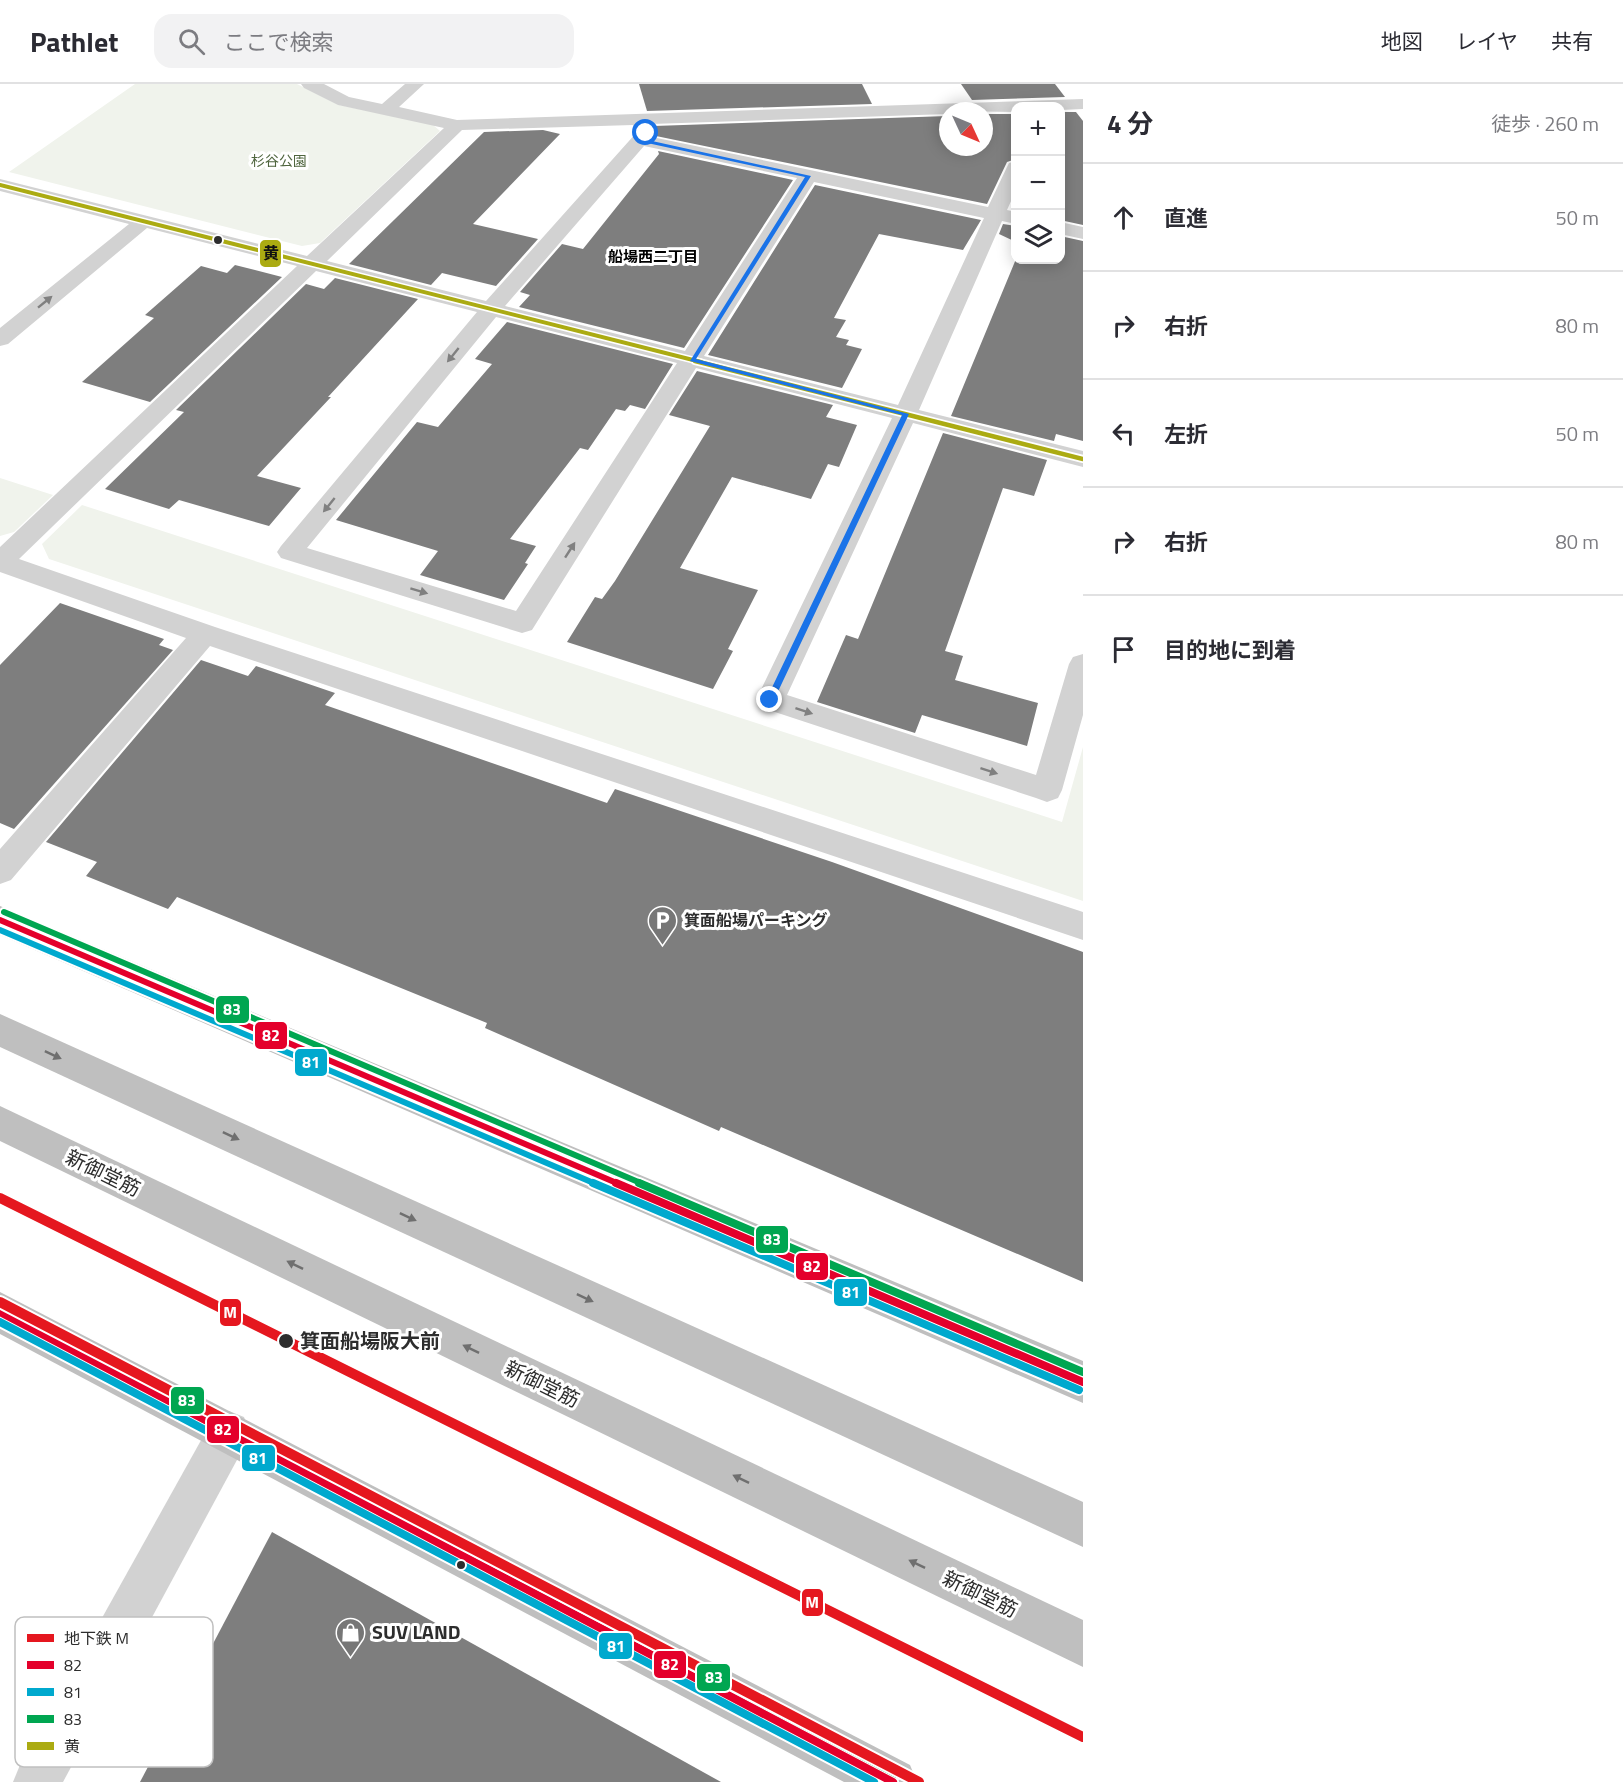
<!DOCTYPE html>
<html lang="ja">
<head>
<meta charset="utf-8">
<style>
  :root { --surface:#fff; --page:#f2f2f3; --text:#2b2b33; --muted:#7c7c81; --line:#e1e1e2 }
  body { margin:0; font-family:"Titillium Web","Noto Sans JP",sans-serif; background:var(--page); color:var(--text) }
  .controls { position:absolute; right:18px; top:18px; display:grid; overflow:hidden; border-radius:12px; box-shadow:0 3px 15px #0003 }
  .controls button { width:54px; height:54px; display:grid; place-items:center; padding:0; border:0; border-bottom:2px solid var(--line); background:var(--surface); color:var(--text); font:30px sans-serif }
  .compass { position:absolute; left:939px; top:18px; width:54px; height:54px; border-radius:50%; background:var(--surface); box-shadow:0 3px 15px #0003; rotate:134deg }
  .stop { position:absolute; width:18px; height:18px; margin:-14px; border:4px solid #1a73e8; border-radius:50%; background:#fff }
  .stop.end { background:#1a73e8; border-color:#fff; box-shadow:0 2px 6px #0008 }
  .list { margin:0; padding:0; list-style:none }
  h2 { display:flex; justify-content:space-between; align-items:center; height:78px; margin:0; padding:0 24px; font-size:26px }
  h2 small { font-size:20px; font-weight:400; color:var(--muted) }
  .list li { display:grid; grid-template-columns:39px 1fr auto; gap:18px; align-items:center; box-sizing:border-box; height:108px; padding:0 24px; border-top:2px solid var(--line) }
  .list b { display:block; font-size:22px; white-space:nowrap }
  .list em { font-size:20px; font-style:normal; color:var(--muted) }
  .icon { flex:none; width:33px; height:33px; fill:none; stroke:currentColor; stroke-width:2; stroke-linecap:round; stroke-linejoin:round }
  .map { position:relative; flex:none; width:1083px; height:1698px; overflow:hidden }
  header { display:flex; align-items:center; gap:36px; box-sizing:border-box; height:84px; padding:0 30px; background:var(--surface); border-bottom:2px solid var(--line) }
  header strong { font-size:28px }
  nav { display:flex; gap:33px; margin-inline-start:auto; font-size:21px }
  .search { width:420px; height:54px; background:var(--page); display:flex; align-items:center; gap:15px; box-sizing:border-box; padding:0 21px; border-radius:18px; color:var(--muted); font-size:22px }
  main { display:flex }
  aside { flex:1; background:var(--surface) }
  .map>svg:first-child { display:block }
  .green { fill:#f0f3ec }
  .building { fill:#7e7e7e }
  .lines { fill:none; stroke-linecap:round; stroke-linejoin:round }
  .minor { fill:#d2d2d2; fill-rule:evenodd }
  .highway { fill:#bfbfbf; fill-rule:evenodd }
  .bus-1-far1-casing { stroke:#fff; stroke-width:10 }
  .bus-1-casing { stroke:#fff; stroke-width:12 }
  .bus-2-far1-casing { stroke:#fff; stroke-width:10 }
  .bus-2-casing { stroke:#fff; stroke-width:12 }
  .bus-3-far1-casing { stroke:#fff; stroke-width:10 }
  .bus-3-casing { stroke:#fff; stroke-width:12 }
  .bus-4-far1-casing { stroke:#fff; stroke-width:7 }
  .bus-4-casing { stroke:#fff; stroke-width:8 }
  .bus-1-far1 { stroke:#e4002b; stroke-width:6 }
  .bus-1 { stroke:#e4002b; stroke-width:8 }
  .bus-2-far1 { stroke:#00a9ce; stroke-width:6 }
  .bus-2 { stroke:#00a9ce; stroke-width:8 }
  .bus-3-far1 { stroke:#00a651; stroke-width:6 }
  .bus-3 { stroke:#00a651; stroke-width:8 }
  .bus-4-far1 { stroke:#abab12; stroke-width:4 }
  .bus-4 { stroke:#abab12; stroke-width:4.5 }
  .metro-1-casing { stroke:#fff; stroke-width:14 }
  .metro-1 { stroke:#e5171f; stroke-width:10 }
  .oneway { fill:#808080 }
  .oneway2 { fill:#6f6f6f }
  .route { fill:#1a73e8 }
  .bus-dot { fill:#2d2d2d; stroke:#fff; stroke-width:2 }
  .labels { text-anchor:middle; stroke-width:6; stroke-linejoin:round; paint-order:stroke }
  .far-park-label { font-size:14px; fill:#4f653e; stroke:#fff }
  .far-neighbourhood-label { font-size:15px; font-weight:bold; fill:#000; stroke:#fff }
  .poi-label { font-size:16px; font-weight:bold; fill:#2d2d2d; stroke:#fff; text-anchor:start }
  .near-street-label { font-size:20px; fill:#2d2d2d; stroke:#fff }
  .near-stop-label { font-size:20px; font-weight:bold; fill:#2d2d2d; stroke:#fff; text-anchor:start }
  .near-poi-label { font-size:20px; font-weight:bold; fill:#2d2d2d; stroke:#fff; text-anchor:start }
  .key { fill:#fff; stroke:#c0c0c0; stroke-width:1.5 }
  .key-label { font-size:16px; fill:#2d2d2d }
  .line-badge { stroke:#fff; stroke-width:2 }
  .badge-label { font-size:16px; text-anchor:middle; font-weight:bold; fill:#fff }
  .pale-badge-label { font-size:16px; text-anchor:middle; font-weight:bold; fill:#111 }
</style>
</head>
<body>
<header>
<strong>Pathlet</strong>
<div class="search"><svg class="icon" aria-label="search" viewBox="0 0 24 24"><circle cx="10" cy="10" r="6"/><path d="M15 15l6 6"/></svg>ここで検索</div>
<nav><a>地図</a><a>レイヤ</a><a>共有</a></nav>
</header>
<main>
<div class="map">
<svg width="1083" height="1698" viewBox="0 0 1083 1698">
  <rect width="100%" height="100%" fill="#fff"/>
  <g class="green">
    <polygon points="135,0 297,0 339,21 432,40 440,47 320,159 302,162 9,88"/>
    <polygon points="0,394 53,411 14,448 0,452"/>
    <polygon points="82,421 1062,738 1083,663 1083,817 49,475 42,460"/>
  </g>
  <g class="building">
    <polygon points="639,0 862,0 872,20 647,27"/>
    <polygon points="961,0 1055,0 1065,13 972,16"/>
    <polygon points="1060,28 1076,28 1083,37 1083,141 1060,136"/>
    <polygon points="984,30 1016,30 1016,75 1007,78 987,120 656,52 654,42 948,32 948,63 984,63"/>
    <polygon points="543,46 560,50 473,140 538,155 496,202 442,189 431,201 349,180 484,48"/>
    <polygon points="658,67 793,96 684,264 519,223 530,211 520,208 562,160 583,165 659,70"/>
    <polygon points="815,101 981,136 963,166 879,150 834,234 846,236 836,253 849,256 846,261 862,265 842,304 708,271"/>
    <polygon points="1003,140 1016,142 1016,158 999,150"/>
    <polygon points="1060,152 1083,157 1083,357 1056,350 1054,357 951,332 1016,175 1060,176"/>
    <polygon points="235,181 282,193 150,318 82,298 154,234 145,231 201,182 227,189"/>
    <polygon points="335,194 418,215 328,313 331,313 257,392 301,404 269,442 179,416 169,425 105,405 184,328 176,326 306,200 324,205"/>
    <polygon points="507,238 673,280 645,325 630,321 625,327 616,325 588,366 580,364 510,455 536,462 525,479 528,480 504,516 420,491 438,467 336,436 417,338 438,343 492,280 475,275"/>
    <polygon points="697,287 833,321 826,333 857,341 839,383 828,380 811,415 732,393 680,484 758,506 728,565 733,567 713,605 567,558 595,513 602,515 615,497 710,342 669,331"/>
    <polygon points="943,349 1047,376 1034,412 1003,404 945,567 963,572 955,596 1038,619 1027,662 922,631 915,649 817,618 846,551 858,555"/>
    <polygon points="60,519 164,555 159,561 173,566 14,745 0,739 0,581"/>
    <polygon points="201,576 248,592 256,582 335,609 325,621 607,719 615,705 832,778 1083,868 1083,1198 721,1043 719,1047 485,944 487,939 177,813 168,825 86,792 97,778 46,758"/>
    <polygon points="272,1448 721,1698 140,1698"/>
  </g>
  <g class="lines">
    <g class="minor">
      <path d="M301,0h23l25,13 33,7 23,-20h19l-25,23 58,13 626,-21v10l-23,1v-4h-44v6l-68,-1v3l-297,10 4,9 -3,4 336,70 19,-40 2,-4 7,-2v29l-9,20 9,2v12l-14,-3 -83,189 164,41v16l-170,-44 -126,272 249,80 33,-111 4,-7 10,-3v61l-21,75 -4,8 -11,4 -11,-4 -276,-91 -4,-7 136,-282 -196,-50 -164,262 -10,3 -241,-75 -4,-6 4,-6 196,-234 -161,-41 -297,288 196,68 868,285v28l-873,-294 -199,234 -11,4v-35l186,-211 -186,-66v-25l297,-281 -150,-38 -139,116 -8,2v-18l129,-104 -129,-33v-12l307,77 137,-128 -106,-23 -34,-17zM633,41l4,7 -151,169 -159,-40 135,-131zM644,62l153,32 -112,173 -180,-45zM814,98l170,36 -86,187 -194,-49zM496,233l181,46 -161,248 -209,-63z"/>
      <polygon points="1060,138 1083,143 1083,155 1060,150"/>
      <polygon points="229,1327 244,1333 250,1348 244,1363 63,1698 13,1698 20,1681 214,1333"/>
    </g>
    <g class="highway">
      <polygon points="0,822 1083,1277 1083,1319 0,851"/>
      <polygon points="0,930 1083,1418 1083,1463 0,963"/>
      <polygon points="0,1022 1083,1536 1083,1583 0,1057"/>
      <polygon points="0,1208 910,1681 917,1698 844,1698 0,1250"/>
    </g>
    <defs>
      <polyline id="bus-1-far1" points="0,836 619,1100"/>
      <g id="bus-1">
        <polyline points="616,1099 1083,1298"/>
        <polyline points="0,1228 893,1698"/>
      </g>
      <polyline id="bus-2-far1" points="0,846 596,1100"/>
      <g id="bus-2">
        <polyline points="593,1099 1079,1306"/>
        <polyline points="0,1238 874,1698"/>
      </g>
      <polyline id="bus-3-far1" points="4,828 643,1100"/>
      <g id="bus-3">
        <polyline points="639,1099 1083,1288"/>
        <polyline points="4,1220 897,1690"/>
      </g>
      <polyline id="bus-4-far1" points="0,101 701,278"/>
      <polyline id="bus-4" points="695,277 1083,375"/>
    </defs>
    <use href="#bus-1-far1" class="bus-1-far1-casing"/>
    <use href="#bus-1" class="bus-1-casing"/>
    <use href="#bus-2-far1" class="bus-2-far1-casing"/>
    <use href="#bus-2" class="bus-2-casing"/>
    <use href="#bus-3-far1" class="bus-3-far1-casing"/>
    <use href="#bus-3" class="bus-3-casing"/>
    <use href="#bus-4-far1" class="bus-4-far1-casing"/>
    <use href="#bus-4" class="bus-4-casing"/>
    <use href="#bus-1-far1" class="bus-1-far1"/>
    <use href="#bus-1" class="bus-1"/>
    <use href="#bus-2-far1" class="bus-2-far1"/>
    <use href="#bus-2" class="bus-2"/>
    <use href="#bus-3-far1" class="bus-3-far1"/>
    <use href="#bus-3" class="bus-3"/>
    <use href="#bus-4-far1" class="bus-4-far1"/>
    <use href="#bus-4" class="bus-4"/>
    <defs>
      <g id="metro-1">
        <polyline points="0,1114 1083,1653"/>
        <polyline points="0,1218 919,1698"/>
      </g>
    </defs>
    <use href="#metro-1" class="metro-1-casing"/>
    <use href="#metro-1" class="metro-1"/>
  </g>
  <defs><path id="oneway-solid" d="M-6-.8H1V-3.2L6.5 0L1 3.2V.8H-6Z" transform="scale(1.5)"/></defs>
  <g class="oneway">
    <use href="#oneway-solid" transform="translate(45 218) rotate(-39)"/>
    <use href="#oneway-solid" transform="translate(453 271) rotate(129)"/>
    <use href="#oneway-solid" transform="translate(329 421) rotate(129)"/>
    <use href="#oneway-solid" transform="translate(570 466) rotate(-57)"/>
    <use href="#oneway-solid" transform="translate(419 507) rotate(17)"/>
    <use href="#oneway-solid" transform="translate(804 627) rotate(18)"/>
    <use href="#oneway-solid" transform="translate(989 687) rotate(18)"/>
  </g>
  <g class="oneway2">
    <use href="#oneway-solid" transform="translate(53 971) rotate(25)"/>
    <use href="#oneway-solid" transform="translate(231 1052) rotate(25)"/>
    <use href="#oneway-solid" transform="translate(408 1133) rotate(25)"/>
    <use href="#oneway-solid" transform="translate(295 1181) rotate(-154)"/>
    <use href="#oneway-solid" transform="translate(585 1214) rotate(25)"/>
    <use href="#oneway-solid" transform="translate(471 1265) rotate(-154)"/>
    <use href="#oneway-solid" transform="translate(741 1395) rotate(-154)"/>
    <use href="#oneway-solid" transform="translate(917 1480) rotate(-154)"/>
  </g>
  <polygon class="route" points="644,47 648,49 643,55 811,92 696,275 909,330 774,616 770,619 766,616 902,331 690,277 805,93 638,57"/>
  <defs>
    <symbol id="parking-pin" viewBox="-11 -11 22 30"><path d="M0 17L-7.5 6A9.5 9.5 0 1 1 7.5 6Z" fill="#767676" stroke="#fff"/><path d="M-3.5-5.5H1a3.5 3.5 0 0 1 0 7H-1V5.5H-3.5ZM-1-3.4V-.6H.8a1.4 1.4 0 0 0 0-2.8Z" fill="#fff"/></symbol>
    <symbol id="shop-pin" viewBox="-11 -11 22 30"><path d="M0 17L-7.5 6A9.5 9.5 0 1 1 7.5 6Z" fill="#767676" stroke="#fff"/><path d="M-5-2.5h2.3a2.7 3.5 0 0 1 5.4 0H5L5.5 6h-11ZM-1.5-2.5h3a1.5 2.3 0 0 0-3 0Z" fill="#fff"/></symbol>
  </defs>
  <g fill-rule="evenodd">
    <use href="#parking-pin" x="646" y="820" width="33" height="45"/>
    <use href="#shop-pin" x="334" y="1532" width="33" height="45"/>
  </g>
  <g class="bus-dot">
    <circle cx="218" cy="156" r="5"/>
    <circle cx="286" cy="1257" r="8"/>
    <circle cx="461" cy="1481" r="5"/>
  </g>
  <g class="labels">
    <g class="far-park-label">
      <text x="279" y="82">杉谷公園</text>
    </g>
    <g class="far-neighbourhood-label">
      <text x="653" y="178">船場西二丁目</text>
    </g>
    <g class="poi-label">
      <text x="684" y="842">箕面船場パーキング</text>
    </g>
    <g class="near-street-label">
      <text transform="translate(103 1089) rotate(26)" y="7">新御堂筋</text>
      <text transform="translate(542 1300) rotate(26)" y="7">新御堂筋</text>
      <text transform="translate(980 1510) rotate(26)" y="7">新御堂筋</text>
    </g>
    <g class="near-stop-label">
      <text x="300" y="1264">箕面船場阪大前</text>
    </g>
    <g class="near-poi-label">
      <text x="372" y="1555">SUV LAND</text>
    </g>
  </g>
  <rect x="15" y="1533" width="198" height="150" rx="9" class="key"/>
  <rect x="27" y="1550" width="27" height="8" fill="#e5171f"/>
  <rect x="27" y="1577" width="27" height="8" fill="#e4002b"/>
  <rect x="27" y="1604" width="27" height="8" fill="#00a9ce"/>
  <rect x="27" y="1631" width="27" height="8" fill="#00a651"/>
  <rect x="27" y="1658" width="27" height="8" fill="#abab12"/>
  <g class="key-label">
    <text x="64" y="1560">地下鉄 M</text>
    <text x="64" y="1587">82</text>
    <text x="64" y="1614">81</text>
    <text x="64" y="1641">83</text>
    <text x="64" y="1668">黄</text>
  </g>
  <g class="line-badge">
    <rect x="259" y="155" width="23" height="29" rx="6" fill="#abab12"/>
    <rect x="215" y="911" width="35" height="29" rx="6" fill="#00a651"/>
    <rect x="254" y="937" width="34" height="29" rx="6" fill="#e4002b"/>
    <rect x="294" y="964" width="34" height="29" rx="6" fill="#00a9ce"/>
    <rect x="755" y="1141" width="34" height="29" rx="6" fill="#00a651"/>
    <rect x="795" y="1168" width="34" height="29" rx="6" fill="#e4002b"/>
    <rect x="833" y="1194" width="35" height="29" rx="6" fill="#00a9ce"/>
    <rect x="219" y="1214" width="23" height="29" rx="6" fill="#e5171f"/>
    <rect x="170" y="1302" width="35" height="29" rx="6" fill="#00a651"/>
    <rect x="206" y="1331" width="34" height="29" rx="6" fill="#e4002b"/>
    <rect x="241" y="1360" width="35" height="28" rx="6" fill="#00a9ce"/>
    <rect x="801" y="1504" width="23" height="29" rx="6" fill="#e5171f"/>
    <rect x="598" y="1548" width="35" height="28" rx="6" fill="#00a9ce"/>
    <rect x="653" y="1566" width="34" height="29" rx="6" fill="#e4002b"/>
    <rect x="696" y="1579" width="35" height="29" rx="6" fill="#00a651"/>
  </g>
  <g class="badge-label">
    <text x="232" y="931">83</text>
    <text x="271" y="957">82</text>
    <text x="311" y="984">81</text>
    <text x="772" y="1161">83</text>
    <text x="812" y="1188">82</text>
    <text x="851" y="1214">81</text>
    <text x="230" y="1234">M</text>
    <text x="187" y="1322">83</text>
    <text x="223" y="1351">82</text>
    <text x="258" y="1380">81</text>
    <text x="812" y="1524">M</text>
    <text x="616" y="1568">81</text>
    <text x="670" y="1586">82</text>
    <text x="714" y="1599">83</text>
  </g>
  <g class="pale-badge-label">
    <text x="271" y="175">黄</text>
  </g>
</svg>
<div class="controls">
<button>+</button>
<button>−</button>
<button><svg class="icon" aria-label="layers" viewBox="0 0 24 24"><path d="M12 4l9 5-9 5-9-5zM3 14l9 5 9-5"/></svg></button>
</div>
<svg class="compass" viewBox="-18 -18 36 36"><path d="M0-13l5 13h-10z" fill="#e53935"/><path d="M0 13l5-13h-10z" fill="#7c7c81"/></svg>
<div class="stop" style="left:646px;top:49px"></div>
<div class="stop end" style="left:770px;top:616px"></div>
</div>
<aside>
<h2>4 分<small>徒歩 · 260 m</small></h2>
<ul class="list">
<li><svg class="icon" aria-label="ahead" viewBox="0 0 24 24"><path d="M12 20V5M6 11l6-6 6 6"/></svg><div><b>直進</b></div><em>50 m</em></li>
<li><svg class="icon" aria-label="right" viewBox="0 0 24 24"><path d="M7 20v-9h11M14 6l5 5-5 5"/></svg><div><b>右折</b></div><em>80 m</em></li>
<li><svg class="icon" aria-label="left" viewBox="0 0 24 24"><path d="M17 20v-9H6M10 6l-5 5 5 5"/></svg><div><b>左折</b></div><em>50 m</em></li>
<li><svg class="icon" aria-label="right" viewBox="0 0 24 24"><path d="M7 20v-9h11M14 6l5 5-5 5"/></svg><div><b>右折</b></div><em>80 m</em></li>
<li><svg class="icon" aria-label="arrive" viewBox="0 0 24 24"><path d="M6 21V4h12l-3 4 3 4H6"/></svg><div><b>目的地に到着</b></div></li>
</ul>
</aside>
</main>
</body>
</html>
